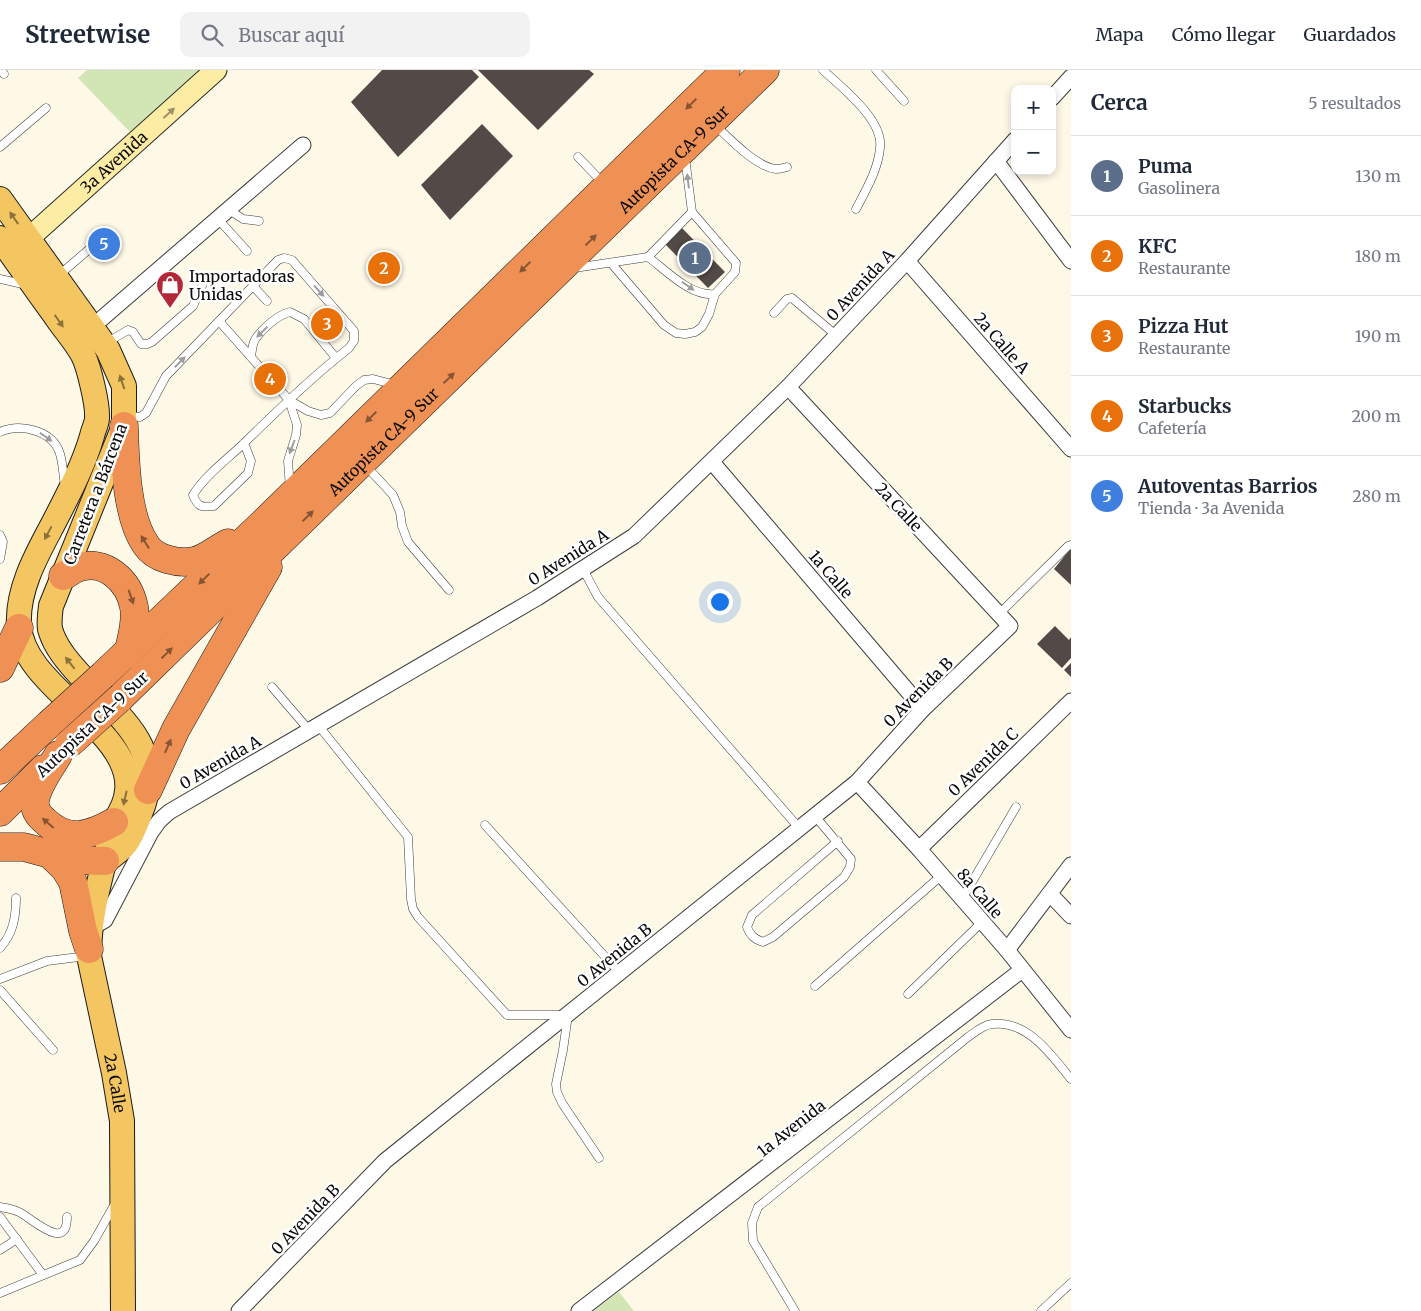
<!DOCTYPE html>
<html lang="es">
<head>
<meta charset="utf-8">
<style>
  :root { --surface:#fff; --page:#f2f2f3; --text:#1f2937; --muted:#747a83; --line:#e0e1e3; --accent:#b32838 }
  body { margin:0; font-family:Merriweather,serif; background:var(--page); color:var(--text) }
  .controls { position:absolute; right:15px; top:15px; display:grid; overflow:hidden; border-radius:10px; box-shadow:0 2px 8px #0003 }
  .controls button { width:45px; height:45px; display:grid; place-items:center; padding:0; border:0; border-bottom:1px solid var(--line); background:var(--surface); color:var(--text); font:25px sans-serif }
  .you { position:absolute; left:719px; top:531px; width:18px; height:18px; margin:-12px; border:4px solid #fff; border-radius:50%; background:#1a73e8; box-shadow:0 0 0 8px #1a73e833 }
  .badge { display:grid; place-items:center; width:32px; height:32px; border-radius:50%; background:var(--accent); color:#fff; font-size:16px; font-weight:700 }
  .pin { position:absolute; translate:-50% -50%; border:2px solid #fff; box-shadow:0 1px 5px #0006 }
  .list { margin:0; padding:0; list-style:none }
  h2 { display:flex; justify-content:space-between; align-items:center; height:65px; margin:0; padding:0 20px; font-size:21px }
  h2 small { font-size:16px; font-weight:400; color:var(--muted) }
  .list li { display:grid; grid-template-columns:32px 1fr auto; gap:15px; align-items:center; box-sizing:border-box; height:80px; padding:0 20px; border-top:1px solid var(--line) }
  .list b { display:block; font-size:19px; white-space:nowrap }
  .list p { margin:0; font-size:16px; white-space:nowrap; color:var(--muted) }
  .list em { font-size:16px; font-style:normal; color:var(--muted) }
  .icon { flex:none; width:28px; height:28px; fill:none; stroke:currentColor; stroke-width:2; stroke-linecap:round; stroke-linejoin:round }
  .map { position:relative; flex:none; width:1071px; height:1241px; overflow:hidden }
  header { display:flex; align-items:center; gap:30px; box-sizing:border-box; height:70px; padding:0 25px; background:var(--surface); border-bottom:1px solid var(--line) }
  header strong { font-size:24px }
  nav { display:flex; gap:28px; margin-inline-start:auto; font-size:18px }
  .search { width:350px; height:45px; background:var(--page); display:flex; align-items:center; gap:12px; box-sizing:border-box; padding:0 18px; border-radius:10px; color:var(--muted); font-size:19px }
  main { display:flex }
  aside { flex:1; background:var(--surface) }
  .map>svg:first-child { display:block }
  .green { fill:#d1e6b4 }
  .building { fill:#524a47 }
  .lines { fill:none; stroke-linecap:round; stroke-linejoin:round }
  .lane-casing { stroke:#3d3d3d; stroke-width:9 }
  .street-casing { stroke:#3d3d3d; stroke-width:17 }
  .secondary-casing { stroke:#2c2c2c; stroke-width:23 }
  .primary-casing { stroke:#1b1b1b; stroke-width:26 }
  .highway-casing { stroke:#1b1b1b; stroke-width:29 }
  .lane { stroke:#fff; stroke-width:8 }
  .street { stroke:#fff; stroke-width:15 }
  .secondary { stroke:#fceca4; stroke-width:21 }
  .primary { stroke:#f4c662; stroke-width:24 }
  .highway { stroke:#ef9154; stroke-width:28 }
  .highway-bridge-casing { stroke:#1b1b1b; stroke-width:29; stroke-linecap:butt }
  .highway-bridge { stroke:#ef9154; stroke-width:28 }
  .oneway { fill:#885433 }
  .oneway2 { fill:#9b9266 }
  .oneway3 { fill:#9d9d9d }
  .oneway4 { fill:#8b713a }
  .labels { text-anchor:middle; stroke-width:5; stroke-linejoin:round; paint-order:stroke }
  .street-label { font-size:16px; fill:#0a0a0a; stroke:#fff }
  .poi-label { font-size:16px; fill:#0a0a0a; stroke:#fff; text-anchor:start }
</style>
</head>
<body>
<header>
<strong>Streetwise</strong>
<div class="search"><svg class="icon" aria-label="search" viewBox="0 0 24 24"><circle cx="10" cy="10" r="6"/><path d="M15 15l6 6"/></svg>Buscar aquí</div>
<nav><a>Mapa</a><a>Cómo llegar</a><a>Guardados</a></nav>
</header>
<main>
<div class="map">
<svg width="1071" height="1241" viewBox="0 0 1071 1241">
  <rect width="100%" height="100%" fill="#fef8e7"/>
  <g class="green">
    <polygon points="87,0 199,0 130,62 78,8"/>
    <polygon points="619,1222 634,1241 593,1241"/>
  </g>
  <g class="building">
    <polygon points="382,0 472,0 479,7 398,87 351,32"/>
    <polygon points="478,0 589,0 594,4 538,60"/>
    <polygon points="482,54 513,86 450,150 421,115"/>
    <polygon points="682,158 725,202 708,218 665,174"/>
    <polygon points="1071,478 1071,515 1054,499"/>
    <polygon points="1055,556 1069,570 1071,567 1071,588 1062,598 1037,574"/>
    <polygon points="1071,593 1071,607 1064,600"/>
  </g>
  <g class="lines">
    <defs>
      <g id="lane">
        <polyline points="1,0 4,4"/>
        <path d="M823,0c19,18 61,50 57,78 -2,22 -14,42 -24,61"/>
        <polyline points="876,0 904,31"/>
        <path d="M715,55c14,13 41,42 61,44 3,0 8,-1 11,-2"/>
        <polyline points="0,77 46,38"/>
        <polyline points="578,87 603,113"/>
        <polyline points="229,140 243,149 259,151"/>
        <polyline points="218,149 247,181"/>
        <path d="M648,187c19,14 43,40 67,37l20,-22 1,-9 -44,-51 -7,-55"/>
        <polyline points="611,193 664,255 676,263 685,264 695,262 702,257 709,244 715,224"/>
        <polyline points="574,198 648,187 692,142"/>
        <polyline points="58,206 94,175"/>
        <polyline points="0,209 27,215"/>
        <polyline points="253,216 267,231"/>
        <polyline points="774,243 787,229 792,228 837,266"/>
        <polyline points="219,251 289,330 308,341 321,345 330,343 356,316 364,310 373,309 396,315"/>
        <polyline points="106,273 128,260 133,262 141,274 147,274 152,272 193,236 202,216"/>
        <path d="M251,287c1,-6 1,-14 5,-19 8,-11 22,-23 34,-26l14,7 32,39"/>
        <polyline points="289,330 297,355 296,365 288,391 290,418"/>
        <path d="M127,346l13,1 6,-4 20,-37 112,-116 6,-2 8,2 62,71v10l-5,7c-38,30 -73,64 -108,98 -16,15 -36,30 -48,49 5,13 9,12 21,11l34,-33 3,-12 -7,-18"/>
        <path d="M0,362c20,-9 53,-2 60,22 3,9 3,21 5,31"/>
        <polyline points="366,396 393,425 400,442 402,456 408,472 449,520"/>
        <polyline points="0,465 3,472 0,489"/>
        <polyline points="583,499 598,527 800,759"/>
        <polyline points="999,544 1068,476 1071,475"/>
        <polyline points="272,617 309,660"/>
        <polyline points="318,655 408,767 411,829 413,839 418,847 507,945 568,945 563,980 556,1014 557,1022 562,1033 599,1088"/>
        <path d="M815,746l36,43 -1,8 -6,10 -71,60 -10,5c-9,-3 -13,-7 -16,-15l5,-12 86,-74"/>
        <polyline points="485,755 620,903"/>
        <polyline points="962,829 1016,737"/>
        <path d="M0,878c13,-14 16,-31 16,-50"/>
        <polyline points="0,909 47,891 87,886"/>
        <polyline points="815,916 942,805"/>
        <polyline points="0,920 53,980"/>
        <polyline points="908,924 982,852"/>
        <path d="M0,1137c6,1 13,2 19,5 14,7 48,41 48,5"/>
        <polyline points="0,1147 43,1205"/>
        <polyline points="0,1180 17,1169"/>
        <polyline points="0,1223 80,1190 94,1171 116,1132"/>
        <path d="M795,1241l-42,-70 -1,-18 6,-16 210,-170c7,-5 15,-12 24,-13 36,-4 59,31 79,55"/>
        <polyline points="1041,1241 1071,1213"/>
      </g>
      <g id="street">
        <polyline points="1052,28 1071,7"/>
        <polyline points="996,91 1071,191"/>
        <polyline points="907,191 1071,379"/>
        <polyline points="92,257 303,75"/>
        <polyline points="712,392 923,639"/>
        <polyline points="857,712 919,779 1007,880 1071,960"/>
        <polyline points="919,779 1071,631"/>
        <polyline points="1050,824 1071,846"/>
        <polyline points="91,858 105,850 151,762 159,751 169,742 537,528 634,466 788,317 907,191 1015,70"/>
        <polyline points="1007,880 1071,795"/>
        <polyline points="239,1241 385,1091 857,712 923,639 1010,556 788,317"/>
        <polyline points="579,1241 1022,900"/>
      </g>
      <g id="secondary">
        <path id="s1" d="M14,178l14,-9 188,-169"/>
      </g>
      <g id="primary">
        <path d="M0,129l108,151 16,36v40l-73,180c-1,7 -2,16 -1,23 5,18 18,33 31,47 40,43 86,73 59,138 -10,25 -12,32 -35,47"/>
        <path id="s2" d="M0,168c19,27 38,54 57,80 8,12 19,24 26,37 6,12 15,50 14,63 0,6 -4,12 -5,18 -9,31 -25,61 -40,90 -16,30 -35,64 -33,99 3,72 153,117 95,197 -10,44 -25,88 -25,134l25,117 8,48 1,190"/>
      </g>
      <g id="highway">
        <path d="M124,356c1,33 2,91 22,119 9,14 32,19 48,16 11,-2 24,-13 34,-18"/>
        <path d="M63,506c5,-2 9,-6 14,-8 28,-10 52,13 57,39 3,14 -3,33 -6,47"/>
        <polyline points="0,598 19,558"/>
        <polyline points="103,605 264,452 726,0"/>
        <path id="s3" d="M119,629l646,-629"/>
        <path d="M58,685c-8,14 -20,29 -23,45 -1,8 3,15 9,20 23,23 45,16 70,2"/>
        <polyline points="0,700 49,654"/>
        <polyline points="148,720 176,659 268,497"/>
        <polyline points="0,742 43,699"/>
        <polyline points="0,777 24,777 72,790 105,791"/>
        <polyline points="52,786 65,799 73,812 83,861 89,879"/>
      </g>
    </defs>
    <use href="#lane" class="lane-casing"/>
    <use href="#street" class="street-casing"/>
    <use href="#secondary" class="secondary-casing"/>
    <use href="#primary" class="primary-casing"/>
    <use href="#highway" class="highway-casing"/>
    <use href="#lane" class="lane"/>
    <use href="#street" class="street"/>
    <use href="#secondary" class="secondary"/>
    <use href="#primary" class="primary"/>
    <use href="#highway" class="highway"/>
    <defs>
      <g id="highway-bridge">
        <polyline points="49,654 103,605"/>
        <polyline points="69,674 119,629"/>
      </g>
    </defs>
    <use href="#highway-bridge" class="highway-bridge-casing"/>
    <use href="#highway-bridge" class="highway-bridge"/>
  </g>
  <defs><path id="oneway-solid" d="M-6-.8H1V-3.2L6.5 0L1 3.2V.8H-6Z" transform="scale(1.25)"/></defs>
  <g class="oneway">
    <use href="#oneway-solid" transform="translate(691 34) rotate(136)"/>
    <use href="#oneway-solid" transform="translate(591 170) rotate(-44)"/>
    <use href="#oneway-solid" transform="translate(525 197) rotate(136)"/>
    <use href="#oneway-solid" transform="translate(449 308) rotate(-44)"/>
    <use href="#oneway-solid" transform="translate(371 347) rotate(136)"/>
    <use href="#oneway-solid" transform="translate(308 446) rotate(-44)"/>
    <use href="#oneway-solid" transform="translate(145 472) rotate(-122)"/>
    <use href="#oneway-solid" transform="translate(204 509) rotate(136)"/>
    <use href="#oneway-solid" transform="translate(131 527) rotate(71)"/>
    <use href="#oneway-solid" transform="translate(167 583) rotate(-44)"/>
    <use href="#oneway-solid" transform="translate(168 676) rotate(-66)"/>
    <use href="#oneway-solid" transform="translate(48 753) rotate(-139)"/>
  </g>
  <use class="oneway2" href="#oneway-solid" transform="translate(169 43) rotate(-42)"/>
  <g class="oneway3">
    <use href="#oneway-solid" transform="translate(688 111) rotate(-97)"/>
    <use href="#oneway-solid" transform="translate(688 216) rotate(35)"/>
    <use href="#oneway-solid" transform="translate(319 221) rotate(48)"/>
    <use href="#oneway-solid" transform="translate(262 262) rotate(136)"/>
    <use href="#oneway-solid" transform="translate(180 292) rotate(-46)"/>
    <use href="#oneway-solid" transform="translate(46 367) rotate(35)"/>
    <use href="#oneway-solid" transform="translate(292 377) rotate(111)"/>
  </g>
  <g class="oneway4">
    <use href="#oneway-solid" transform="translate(14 148) rotate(-125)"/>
    <use href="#oneway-solid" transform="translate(59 251) rotate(55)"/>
    <use href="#oneway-solid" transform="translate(122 312) rotate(-109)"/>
    <use href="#oneway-solid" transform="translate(48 463) rotate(118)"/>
    <use href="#oneway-solid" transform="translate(70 593) rotate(-128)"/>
    <use href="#oneway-solid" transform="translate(125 728) rotate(103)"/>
  </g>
  <defs>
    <symbol id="shop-pin" viewBox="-11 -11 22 30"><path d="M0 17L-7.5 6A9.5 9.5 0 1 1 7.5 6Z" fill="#b32838" stroke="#fff"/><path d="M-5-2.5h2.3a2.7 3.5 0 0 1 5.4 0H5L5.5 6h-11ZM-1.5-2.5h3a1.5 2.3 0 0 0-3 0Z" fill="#fff"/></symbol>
  </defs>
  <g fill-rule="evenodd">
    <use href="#shop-pin" x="154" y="199" width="32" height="43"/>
  </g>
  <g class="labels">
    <g class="street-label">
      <text dy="6" stroke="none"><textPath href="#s3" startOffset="774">Autopista CA-9 Sur</textPath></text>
      <text dy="6" stroke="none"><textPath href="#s1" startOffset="132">3a Avenida</textPath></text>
      <text transform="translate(860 215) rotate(-47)" y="6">0 Avenida A</text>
      <text transform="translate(1002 273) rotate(49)" y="6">2a Calle A</text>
      <text dy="6" stroke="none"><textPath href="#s3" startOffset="369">Autopista CA-9 Sur</textPath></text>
      <text transform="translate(95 424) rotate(-69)" y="6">Carretera a Bárcena</text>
      <text transform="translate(899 437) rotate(47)" y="6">2a Calle</text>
      <text transform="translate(568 487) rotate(-32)" y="6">0 Avenida A</text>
      <text transform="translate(831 504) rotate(49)" y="6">1a Calle</text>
      <text transform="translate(918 622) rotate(-45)" y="6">0 Avenida B</text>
      <text transform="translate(92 654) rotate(-43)" y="6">Autopista CA-9 Sur</text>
      <text transform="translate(220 692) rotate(-30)" y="6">0 Avenida A</text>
      <text transform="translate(983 692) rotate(-44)" y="6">0 Avenida C</text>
      <text transform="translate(980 823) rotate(49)" y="6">8a Calle</text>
      <text transform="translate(614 885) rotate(-39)" y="6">0 Avenida B</text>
      <text dy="6" stroke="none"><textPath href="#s2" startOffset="936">2a Calle</textPath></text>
      <text transform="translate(791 1058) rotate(-38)" y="6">1a Avenida</text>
      <text transform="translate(305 1149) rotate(-46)" y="6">0 Avenida B</text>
    </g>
    <g class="poi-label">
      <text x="189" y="212">Importadoras<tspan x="189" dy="18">Unidas</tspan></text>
    </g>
  </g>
</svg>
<div class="controls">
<button>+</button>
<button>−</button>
</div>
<div class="you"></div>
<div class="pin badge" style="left:695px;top:188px;background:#5c6f8a">1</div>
<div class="pin badge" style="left:384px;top:198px;background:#e8710a">2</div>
<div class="pin badge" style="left:327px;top:254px;background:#e8710a">3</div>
<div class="pin badge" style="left:270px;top:309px;background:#e8710a">4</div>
<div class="pin badge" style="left:104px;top:174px;background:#3f7fe0">5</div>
</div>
<aside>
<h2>Cerca<small>5 resultados</small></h2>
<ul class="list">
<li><span class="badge" style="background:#5c6f8a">1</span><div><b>Puma</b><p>Gasolinera</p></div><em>130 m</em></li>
<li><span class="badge" style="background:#e8710a">2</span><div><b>KFC</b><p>Restaurante</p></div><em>180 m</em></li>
<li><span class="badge" style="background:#e8710a">3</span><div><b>Pizza Hut</b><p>Restaurante</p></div><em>190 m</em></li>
<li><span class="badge" style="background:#e8710a">4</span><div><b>Starbucks</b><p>Cafetería</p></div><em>200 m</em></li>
<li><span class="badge" style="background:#3f7fe0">5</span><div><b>Autoventas Barrios</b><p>Tienda · 3a Avenida</p></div><em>280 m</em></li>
</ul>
</aside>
</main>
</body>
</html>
